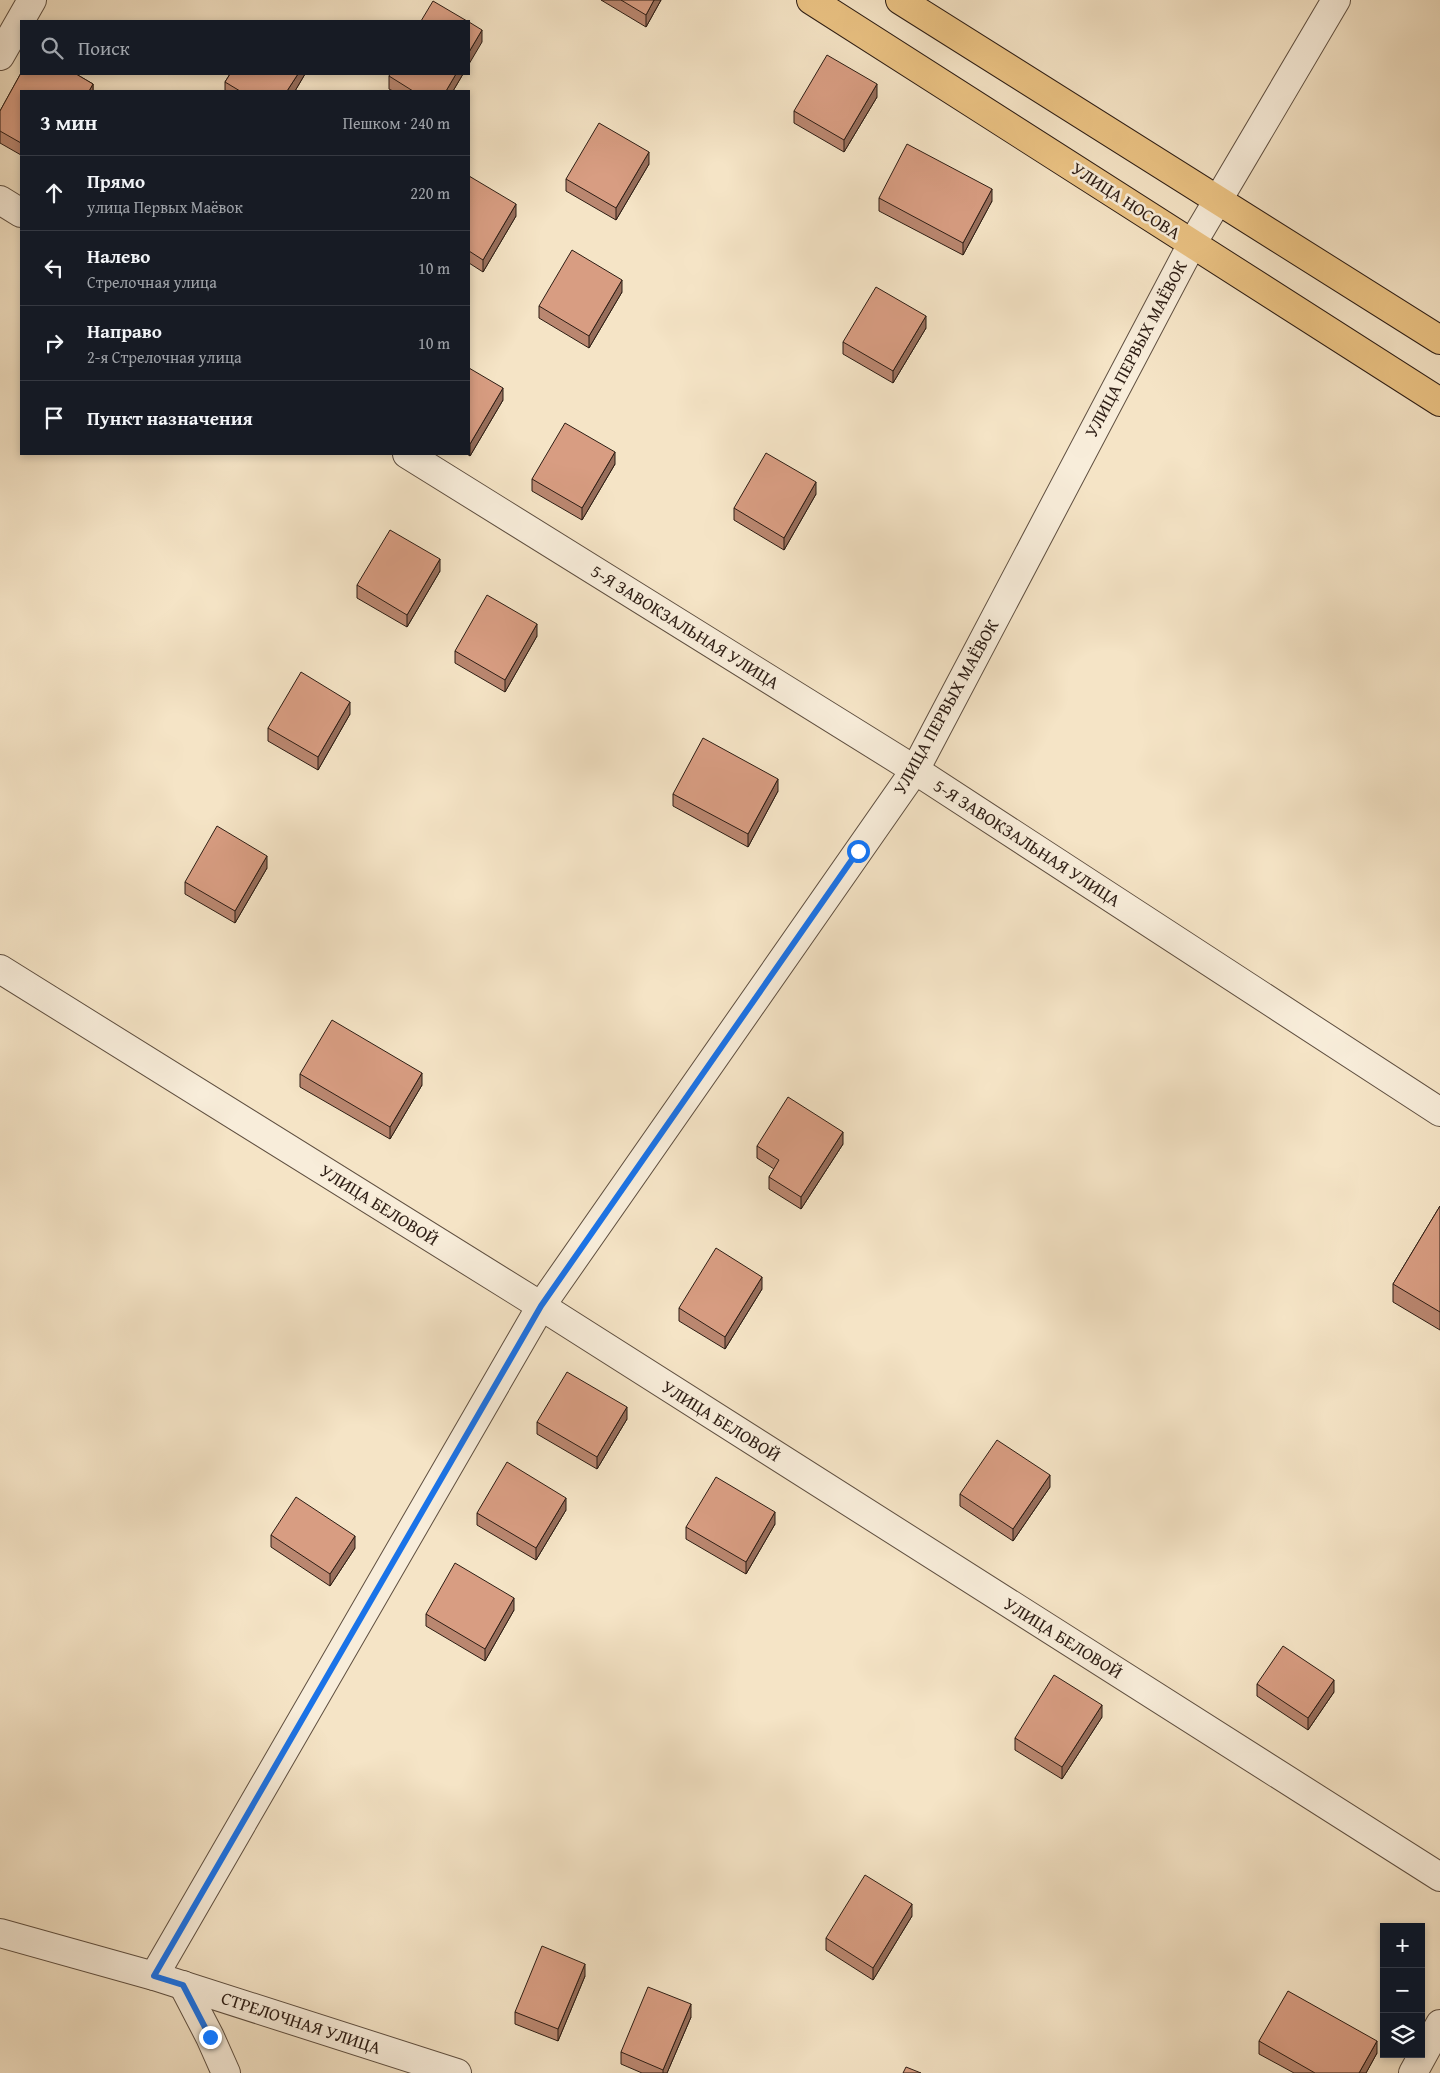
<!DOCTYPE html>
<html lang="ru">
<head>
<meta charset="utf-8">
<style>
  :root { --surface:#171b24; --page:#242831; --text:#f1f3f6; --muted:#9ea1a6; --line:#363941 }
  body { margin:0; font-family:"Gentium Book Plus",serif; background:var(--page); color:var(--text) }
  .controls { position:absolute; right:15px; bottom:15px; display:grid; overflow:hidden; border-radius:0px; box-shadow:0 2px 8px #0003 }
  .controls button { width:45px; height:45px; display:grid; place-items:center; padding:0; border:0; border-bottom:1px solid var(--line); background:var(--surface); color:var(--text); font:25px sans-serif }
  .stop { position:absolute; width:15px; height:15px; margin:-11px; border:4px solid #1a73e8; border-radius:50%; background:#fff }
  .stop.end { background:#1a73e8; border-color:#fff; box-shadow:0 1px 5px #0008 }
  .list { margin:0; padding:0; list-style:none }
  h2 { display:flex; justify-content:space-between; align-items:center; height:65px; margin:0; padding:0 20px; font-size:21px }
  h2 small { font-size:16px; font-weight:400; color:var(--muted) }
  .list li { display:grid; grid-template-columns:32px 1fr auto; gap:15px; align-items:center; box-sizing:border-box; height:75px; padding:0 20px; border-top:1px solid var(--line) }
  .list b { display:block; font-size:19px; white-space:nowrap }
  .list p { margin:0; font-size:16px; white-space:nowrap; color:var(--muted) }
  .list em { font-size:16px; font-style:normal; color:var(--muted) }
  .icon { flex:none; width:28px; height:28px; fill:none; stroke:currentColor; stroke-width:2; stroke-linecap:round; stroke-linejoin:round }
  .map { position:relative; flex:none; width:1440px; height:2073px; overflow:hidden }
  .search { position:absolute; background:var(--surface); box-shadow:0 2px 8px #0003; left:20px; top:20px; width:450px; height:55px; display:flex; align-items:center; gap:12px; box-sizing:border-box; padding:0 18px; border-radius:0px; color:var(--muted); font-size:19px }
  .panel { position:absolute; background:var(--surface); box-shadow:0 2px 8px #0003; left:20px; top:90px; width:450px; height:365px; border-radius:0px }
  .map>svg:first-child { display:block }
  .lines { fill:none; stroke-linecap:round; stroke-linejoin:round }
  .minor-casing { stroke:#5f4f40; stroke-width:30 }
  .major-casing { stroke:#2d1d14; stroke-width:30 }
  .minor { stroke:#f8edda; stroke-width:28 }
  .major { stroke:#eac283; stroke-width:28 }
  .wall { fill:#ba8770; stroke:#2d1d14 }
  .shaded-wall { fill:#976e5b; stroke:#2d1d14 }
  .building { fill:#d89d82; stroke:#2d1d14 }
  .route { stroke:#1a73e8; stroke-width:6 }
  .labels { text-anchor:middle; stroke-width:5; stroke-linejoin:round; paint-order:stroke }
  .street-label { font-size:18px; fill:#2d1d14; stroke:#f8edda }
</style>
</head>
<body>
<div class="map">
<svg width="1440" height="2073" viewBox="0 0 1440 2073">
  <rect width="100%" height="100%" fill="#f5e4c6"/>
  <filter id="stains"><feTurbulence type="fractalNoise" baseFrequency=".004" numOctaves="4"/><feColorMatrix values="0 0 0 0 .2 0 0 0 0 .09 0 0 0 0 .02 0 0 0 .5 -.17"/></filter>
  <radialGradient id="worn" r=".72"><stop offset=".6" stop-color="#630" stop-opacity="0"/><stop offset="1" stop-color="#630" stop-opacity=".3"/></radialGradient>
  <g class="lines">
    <defs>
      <g id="minor">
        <polyline points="0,56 32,0"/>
        <polyline points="0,200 21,213"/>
        <polyline points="407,454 915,770 1440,1112"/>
        <polyline points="0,969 541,1306 1440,1877"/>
        <polyline points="0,1933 154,1976 457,2073"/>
        <polyline points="154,1976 541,1306 915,770 1192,244 1336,0"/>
        <polyline points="183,1985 210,2037 226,2073"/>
        <polyline points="1413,2073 1440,2024"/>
      </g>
      <g id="major">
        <polyline points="811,0 1440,402"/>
        <polyline points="900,0 1440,340"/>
      </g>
    </defs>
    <use href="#minor" class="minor-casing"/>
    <use href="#major" class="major-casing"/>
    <use href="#minor" class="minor"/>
    <use href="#major" class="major"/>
  </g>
  <g class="wall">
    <polygon points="601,0 661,0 646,27"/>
    <polygon points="21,73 76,74 93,84 93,91 21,91 21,155 0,143 0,111"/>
    <polygon points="230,74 305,74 295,91 225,91 225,82"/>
    <polygon points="463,74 453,91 393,91 389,89 389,76"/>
    <polygon points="877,97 844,152 794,123 794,111"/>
    <polygon points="649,164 616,220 566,191 566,179"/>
    <polygon points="469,176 516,216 483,272 469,263"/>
    <polygon points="879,198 992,201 963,255 879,211"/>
    <polygon points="622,292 589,348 539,318 539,306"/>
    <polygon points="926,328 893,383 843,354 843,342"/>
    <polygon points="469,368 503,400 470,456 467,454 469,454"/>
    <polygon points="615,464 582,520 532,491 532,479"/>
    <polygon points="816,494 784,550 734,520 734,508"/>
    <polygon points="440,571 407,627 357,598 357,585"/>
    <polygon points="537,636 505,692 455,663 455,651"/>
    <polygon points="350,714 318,770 268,741 268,728"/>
    <polygon points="778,791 748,847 673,806 673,794"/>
    <polygon points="267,868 235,923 185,894 185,882"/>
    <polygon points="300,1074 422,1085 390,1139 300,1087"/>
    <polygon points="843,1144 801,1209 769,1189 769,1177 774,1169 757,1158 757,1146"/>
    <polygon points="1440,1206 1440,1330 1393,1302 1393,1284"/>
    <polygon points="762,1289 725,1349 679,1321 679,1308"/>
    <polygon points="627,1419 597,1469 537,1434 537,1422"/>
    <polygon points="1050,1487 1013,1541 960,1506 960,1494"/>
    <polygon points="566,1510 536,1560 477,1525 477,1513"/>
    <polygon points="775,1524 746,1574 686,1539 686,1527"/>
    <polygon points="271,1535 355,1548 330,1586 271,1547"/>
    <polygon points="514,1610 485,1661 426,1626 426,1614"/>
    <polygon points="1257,1684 1334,1692 1308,1730 1257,1696"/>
    <polygon points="1102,1717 1062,1779 1015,1750 1015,1738"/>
    <polygon points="912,1916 873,1980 826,1950 826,1938"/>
    <polygon points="585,1976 558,2041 515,2024 515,2012"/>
    <polygon points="691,2017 667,2073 642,2073 621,2064 621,2052"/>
    <polygon points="1259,2041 1377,2053 1366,2073 1294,2073 1259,2054"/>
  </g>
  <g class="shaded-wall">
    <polygon points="654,0 661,0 646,27 646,15"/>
    <polygon points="482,30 482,42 469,64 469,52"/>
    <polygon points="298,74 305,74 295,91 287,91"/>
    <polygon points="456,74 463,74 453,91 446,91"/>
    <polygon points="93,84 93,91 89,91"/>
    <polygon points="877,84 877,97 844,152 844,140"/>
    <polygon points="649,152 649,164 616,220 616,208"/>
    <polygon points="992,189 992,201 963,255 963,243"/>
    <polygon points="516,204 516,216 483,272 483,260"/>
    <polygon points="622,280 622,292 589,348 589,336"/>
    <polygon points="926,316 926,328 893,383 893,371"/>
    <polygon points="503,388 503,400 470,456 470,444"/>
    <polygon points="615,452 615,464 582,520 582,508"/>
    <polygon points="816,482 816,494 784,550 784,538"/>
    <polygon points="440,559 440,571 407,627 407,615"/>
    <polygon points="537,624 537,636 505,692 505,680"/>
    <polygon points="350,702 350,714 318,770 318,757"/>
    <polygon points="778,779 778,791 748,847 748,834"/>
    <polygon points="267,856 267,868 235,923 235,911"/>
    <polygon points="422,1073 422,1085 390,1139 390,1127"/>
    <polygon points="843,1132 843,1144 801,1209 801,1197"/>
    <polygon points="762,1277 762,1289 725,1349 725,1337"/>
    <polygon points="627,1407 627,1419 597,1469 597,1457"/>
    <polygon points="1050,1475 1050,1487 1013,1541 1013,1529"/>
    <polygon points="566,1498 566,1510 536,1560 536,1548"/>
    <polygon points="775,1512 775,1524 746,1574 746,1562"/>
    <polygon points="355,1536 355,1548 330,1586 330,1574"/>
    <polygon points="514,1598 514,1610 485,1661 485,1649"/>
    <polygon points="1334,1680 1334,1692 1308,1730 1308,1718"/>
    <polygon points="1102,1705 1102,1717 1062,1779 1062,1767"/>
    <polygon points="912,1904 912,1916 873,1980 873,1968"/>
    <polygon points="585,1964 585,1976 558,2041 558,2029"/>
    <polygon points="691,2004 691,2017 667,2073 663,2073 663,2070"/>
    <polygon points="1377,2041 1377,2053 1366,2073 1359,2073"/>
  </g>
  <g class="building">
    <polygon points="621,0 654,0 646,15"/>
    <polygon points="433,1 467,21 421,21"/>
    <polygon points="469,22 482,30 469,52"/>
    <polygon points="827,55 877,84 844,140 794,111"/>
    <polygon points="21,73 76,74 93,84 89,91 21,91 21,143 0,131 0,111"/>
    <polygon points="230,74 298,74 287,91 240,91 225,82"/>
    <polygon points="390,74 456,74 446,91 413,91 389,76"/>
    <polygon points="599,123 649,152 616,208 566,179"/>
    <polygon points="907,144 992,189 963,243 879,198"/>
    <polygon points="469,176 516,204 483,260 469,251"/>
    <polygon points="572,250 622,280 589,336 539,306"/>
    <polygon points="876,287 926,316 893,371 843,342"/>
    <polygon points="469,368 503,388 470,444 469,443"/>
    <polygon points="565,423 615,452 582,508 532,479"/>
    <polygon points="766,453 816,482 784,538 734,508"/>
    <polygon points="390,530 440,559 407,615 357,585"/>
    <polygon points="487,595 537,624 505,680 455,651"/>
    <polygon points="301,672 350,702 318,757 268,728"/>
    <polygon points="703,738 778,779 748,834 673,794"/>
    <polygon points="217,826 267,856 235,911 185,882"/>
    <polygon points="332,1020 422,1073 390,1127 300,1074"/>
    <polygon points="788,1097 843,1132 801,1197 769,1177 779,1160 757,1146"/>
    <polygon points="1440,1206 1440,1312 1393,1284"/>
    <polygon points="716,1248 762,1277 725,1337 679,1308"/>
    <polygon points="567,1372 627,1407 597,1457 537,1422"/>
    <polygon points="997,1440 1050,1475 1013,1529 960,1494"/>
    <polygon points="507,1462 566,1498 536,1548 477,1513"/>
    <polygon points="716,1477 775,1512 746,1562 686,1527"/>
    <polygon points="296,1497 355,1536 330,1574 271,1535"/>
    <polygon points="455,1563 514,1598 485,1649 426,1614"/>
    <polygon points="1283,1646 1334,1680 1308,1718 1257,1684"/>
    <polygon points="1054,1675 1102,1705 1062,1767 1015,1738"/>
    <polygon points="865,1875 912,1904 873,1968 826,1938"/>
    <polygon points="542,1946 585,1964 558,2029 515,2012"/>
    <polygon points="648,1987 691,2004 663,2070 621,2052"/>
    <polygon points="1288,1991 1377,2041 1359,2073 1315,2073 1259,2041"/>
    <polygon points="906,2067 921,2073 903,2073"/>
  </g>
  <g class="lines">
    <polyline class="route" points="210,2037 183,1985 154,1976 541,1306 858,851"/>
  </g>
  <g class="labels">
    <g class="street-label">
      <text transform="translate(1126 201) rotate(33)" y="6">УЛИЦА НОСОВА</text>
      <text transform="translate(1136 349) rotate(-62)" y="6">УЛИЦА ПЕРВЫХ МАЁВОК</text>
      <text transform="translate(685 627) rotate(32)" y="6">5-Я ЗАВОКЗАЛЬНАЯ УЛИЦА</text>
      <text transform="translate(946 707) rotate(-61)" y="6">УЛИЦА ПЕРВЫХ МАЁВОК</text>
      <text transform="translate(1027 843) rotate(33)" y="6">5-Я ЗАВОКЗАЛЬНАЯ УЛИЦА</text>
      <text transform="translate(379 1205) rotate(32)" y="6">УЛИЦА БЕЛОВОЙ</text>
      <text transform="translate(721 1421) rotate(32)" y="6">УЛИЦА БЕЛОВОЙ</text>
      <text transform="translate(1063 1638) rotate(32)" y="6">УЛИЦА БЕЛОВОЙ</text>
      <text transform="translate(301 2023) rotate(18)" y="6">СТРЕЛОЧНАЯ УЛИЦА</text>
    </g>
  </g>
  <rect width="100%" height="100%" filter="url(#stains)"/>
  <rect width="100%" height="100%" fill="url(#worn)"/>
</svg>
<div class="controls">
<button>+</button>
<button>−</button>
<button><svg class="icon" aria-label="layers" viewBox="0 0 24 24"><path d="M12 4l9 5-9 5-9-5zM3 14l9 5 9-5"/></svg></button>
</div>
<div class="stop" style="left:858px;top:851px"></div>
<div class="stop end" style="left:210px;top:2037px"></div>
<div class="search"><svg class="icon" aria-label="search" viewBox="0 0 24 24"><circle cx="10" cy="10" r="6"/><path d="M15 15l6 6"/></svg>Поиск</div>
<section class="panel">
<h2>3 мин<small>Пешком · 240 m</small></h2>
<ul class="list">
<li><svg class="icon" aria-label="ahead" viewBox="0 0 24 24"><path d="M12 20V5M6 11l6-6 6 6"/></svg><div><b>Прямо</b><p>улица Первых Маёвок</p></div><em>220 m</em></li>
<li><svg class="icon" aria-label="left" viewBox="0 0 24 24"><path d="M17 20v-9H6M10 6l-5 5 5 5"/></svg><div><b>Налево</b><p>Стрелочная улица</p></div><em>10 m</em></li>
<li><svg class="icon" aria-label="right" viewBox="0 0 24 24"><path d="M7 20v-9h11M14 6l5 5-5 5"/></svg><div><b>Направо</b><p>2-я Стрелочная улица</p></div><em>10 m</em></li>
<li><svg class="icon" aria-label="arrive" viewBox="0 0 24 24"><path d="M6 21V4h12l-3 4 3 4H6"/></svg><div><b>Пункт назначения</b></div></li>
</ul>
</section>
</div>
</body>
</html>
